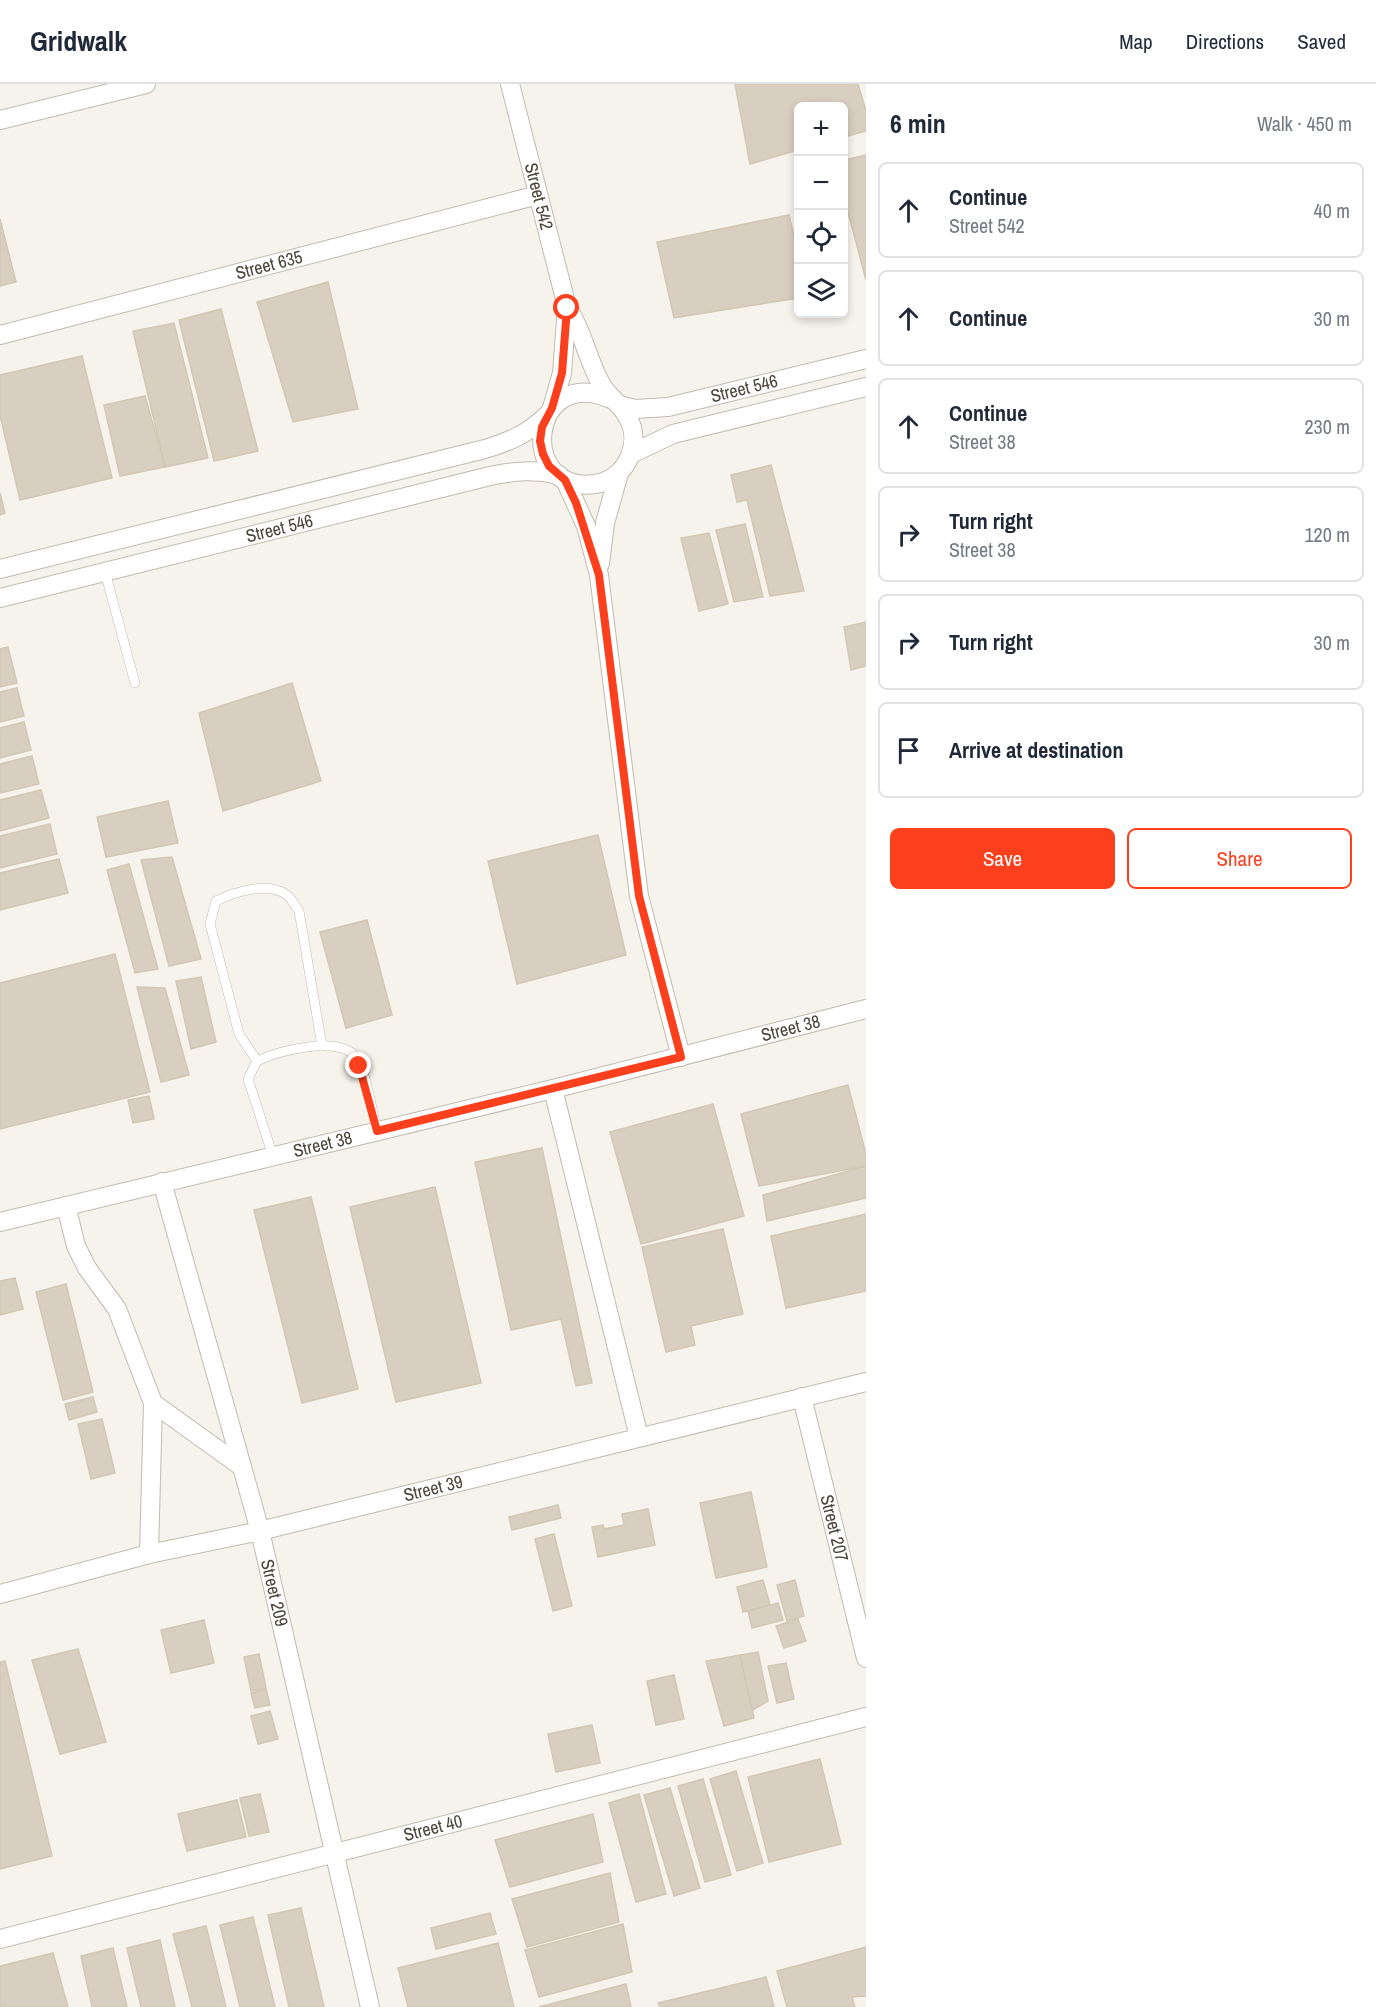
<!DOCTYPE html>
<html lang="en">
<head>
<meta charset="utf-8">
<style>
  :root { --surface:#fff; --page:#f6f6f7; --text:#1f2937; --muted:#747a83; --line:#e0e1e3; --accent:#fc3f1d }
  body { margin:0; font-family:"Archivo Narrow",sans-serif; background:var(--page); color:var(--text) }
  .controls { position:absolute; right:18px; top:18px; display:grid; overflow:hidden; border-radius:9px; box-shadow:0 3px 9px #0003 }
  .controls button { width:54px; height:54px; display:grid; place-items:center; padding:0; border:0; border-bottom:2px solid var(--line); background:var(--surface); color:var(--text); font:30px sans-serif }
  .stop { position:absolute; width:18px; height:18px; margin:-14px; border:4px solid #fc3f1d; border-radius:50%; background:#fff }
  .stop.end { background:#fc3f1d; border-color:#fff; box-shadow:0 2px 6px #0008 }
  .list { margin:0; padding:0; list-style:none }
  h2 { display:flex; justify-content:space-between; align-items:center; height:78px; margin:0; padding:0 24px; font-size:26px }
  h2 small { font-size:20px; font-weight:400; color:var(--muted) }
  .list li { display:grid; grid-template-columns:39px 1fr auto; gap:18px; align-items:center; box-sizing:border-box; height:96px; margin:0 12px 12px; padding:0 12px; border:2px solid var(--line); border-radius:9px }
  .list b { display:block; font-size:22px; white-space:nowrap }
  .list p { margin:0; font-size:20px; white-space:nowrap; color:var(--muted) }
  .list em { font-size:20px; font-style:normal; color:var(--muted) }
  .actions { display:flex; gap:12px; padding:18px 24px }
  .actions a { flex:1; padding:14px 0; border:2px solid var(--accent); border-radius:9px; text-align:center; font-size:21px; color:var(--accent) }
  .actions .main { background:var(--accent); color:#fff }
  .icon { flex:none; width:33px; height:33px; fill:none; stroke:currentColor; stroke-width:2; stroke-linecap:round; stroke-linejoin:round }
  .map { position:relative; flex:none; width:866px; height:1923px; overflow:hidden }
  header { display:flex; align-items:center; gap:36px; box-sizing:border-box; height:84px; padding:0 30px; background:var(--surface); border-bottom:2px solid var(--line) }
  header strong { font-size:28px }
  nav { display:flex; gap:33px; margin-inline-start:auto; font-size:21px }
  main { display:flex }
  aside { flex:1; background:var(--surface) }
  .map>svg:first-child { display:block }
  .building { fill:#d8cfc1; stroke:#d3c7b4; stroke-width:1.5 }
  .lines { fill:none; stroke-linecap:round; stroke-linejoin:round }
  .lane-casing { stroke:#c2bbae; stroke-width:10 }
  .street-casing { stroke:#c2bbae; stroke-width:20 }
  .lane { stroke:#fff; stroke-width:9 }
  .street { stroke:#fff; stroke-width:18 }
  .route { stroke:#fc3f1d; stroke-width:8 }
  .labels { text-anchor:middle; stroke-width:6; stroke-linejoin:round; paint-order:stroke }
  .street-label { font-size:18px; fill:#4b4439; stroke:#fff }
</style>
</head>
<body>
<header>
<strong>Gridwalk</strong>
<nav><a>Map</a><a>Directions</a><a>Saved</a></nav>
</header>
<main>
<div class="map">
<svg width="866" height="1923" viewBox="0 0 866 1923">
  <rect width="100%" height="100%" fill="#f6f3ec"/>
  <g class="building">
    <polygon points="735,0 858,0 866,27 866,47 844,53 844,22 798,22 798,66 750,80"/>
    <polygon points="866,71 866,196 844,113 844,76"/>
    <polygon points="789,131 798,169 798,214 674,234 657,158"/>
    <polygon points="0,135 16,198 0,202"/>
    <polygon points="328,198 358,325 293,338 257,218"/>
    <polygon points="221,225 258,367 214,377 179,236"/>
    <polygon points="174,239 208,374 165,383 133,247"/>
    <polygon points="82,272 112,394 20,416 0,331 0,291"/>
    <polygon points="145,312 165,383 120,392 104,321"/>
    <polygon points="771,381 804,507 770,512 747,416 737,418 731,391"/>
    <polygon points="0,409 5,429 0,431"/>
    <polygon points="745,440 763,513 734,518 716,446"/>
    <polygon points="709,449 728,520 699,527 681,454"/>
    <polygon points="866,538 866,582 851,586 844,543"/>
    <polygon points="8,563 17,599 0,603 0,565"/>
    <polygon points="292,599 321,697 223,727 199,629"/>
    <polygon points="17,604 24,632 0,638 0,608"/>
    <polygon points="24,638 31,666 0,674 0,644"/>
    <polygon points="32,672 39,700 0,709 0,680"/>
    <polygon points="41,706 49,734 0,747 0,716"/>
    <polygon points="168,717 178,759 106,773 97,733"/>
    <polygon points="50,740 57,770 0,784 0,752"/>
    <polygon points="598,751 626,871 517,900 488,777"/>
    <polygon points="172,773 201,875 169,882 141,776"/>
    <polygon points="59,775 68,809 0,826 0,789"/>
    <polygon points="129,780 158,885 135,889 107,786"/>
    <polygon points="367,836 392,931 346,944 320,848"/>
    <polygon points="115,870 150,1008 0,1045 0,899"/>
    <polygon points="201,893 216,958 191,965 176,897"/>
    <polygon points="137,903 165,904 189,991 161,998"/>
    <polygon points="848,1001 866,1070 866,1082 759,1102 741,1030"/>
    <polygon points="149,1012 154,1035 133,1039 128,1016"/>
    <polygon points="713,1020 744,1132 641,1160 610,1048"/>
    <polygon points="542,1064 592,1299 576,1302 561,1235 511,1246 475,1078"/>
    <polygon points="866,1082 866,1114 767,1137 763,1111"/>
    <polygon points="435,1103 481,1299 396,1318 350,1123"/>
    <polygon points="311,1113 358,1305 302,1319 254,1126"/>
    <polygon points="866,1130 866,1207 786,1224 771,1152"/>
    <polygon points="723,1145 743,1230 691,1242 695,1261 666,1268 642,1163"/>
    <polygon points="15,1194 23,1225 0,1231 0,1197"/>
    <polygon points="66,1200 93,1308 63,1316 36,1208"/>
    <polygon points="93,1313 97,1328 69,1336 65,1320"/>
    <polygon points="102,1335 115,1389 91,1395 78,1340"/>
    <polygon points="751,1408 767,1483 716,1494 700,1419"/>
    <polygon points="558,1421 561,1434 512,1446 509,1433"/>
    <polygon points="648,1425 655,1461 598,1473 592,1443 603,1441 604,1445 624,1441 622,1430"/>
    <polygon points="554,1450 572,1522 553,1527 535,1455"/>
    <polygon points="763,1496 770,1521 743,1528 737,1503"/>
    <polygon points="795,1496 804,1532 787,1537 777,1501"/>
    <polygon points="778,1519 783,1536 752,1544 748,1527"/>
    <polygon points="798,1535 806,1557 784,1564 776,1542"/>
    <polygon points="204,1536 214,1579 171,1589 161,1546"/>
    <polygon points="78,1565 106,1658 60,1670 32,1576"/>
    <polygon points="758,1568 768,1617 751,1627 740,1571"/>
    <polygon points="259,1570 266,1604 251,1607 244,1573"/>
    <polygon points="740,1571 754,1634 724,1642 706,1577"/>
    <polygon points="5,1577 52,1772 0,1785 0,1578"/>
    <polygon points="786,1579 794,1615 777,1619 768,1582"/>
    <polygon points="674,1591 684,1635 656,1641 647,1597"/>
    <polygon points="266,1605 270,1621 255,1624 251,1609"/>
    <polygon points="270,1627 278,1655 258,1660 251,1632"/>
    <polygon points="592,1641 600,1679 556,1688 548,1650"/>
    <polygon points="820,1675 841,1760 769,1778 748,1693"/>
    <polygon points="736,1687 763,1779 737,1787 710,1695"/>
    <polygon points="703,1695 731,1791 705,1798 678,1702"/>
    <polygon points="670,1704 700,1804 674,1812 644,1711"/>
    <polygon points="260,1710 269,1748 249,1752 240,1714"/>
    <polygon points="639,1710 666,1810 636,1818 609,1719"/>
    <polygon points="237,1716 246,1753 187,1767 178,1730"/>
    <polygon points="593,1730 603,1778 510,1803 495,1756"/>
    <polygon points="610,1789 619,1838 527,1863 512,1815"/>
    <polygon points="301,1824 324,1923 289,1923 268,1831"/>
    <polygon points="490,1829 496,1850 436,1865 431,1844"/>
    <polygon points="253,1833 275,1923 240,1923 220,1841"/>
    <polygon points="623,1840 632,1888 539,1913 525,1866"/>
    <polygon points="206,1842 226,1923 192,1923 173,1850"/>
    <polygon points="160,1856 175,1923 141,1923 127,1864"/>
    <polygon points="498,1859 514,1923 408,1923 398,1884"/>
    <polygon points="866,1863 866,1912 852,1913 855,1923 787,1923 777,1887"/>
    <polygon points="113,1864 127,1923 92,1923 81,1872"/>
    <polygon points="53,1869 68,1923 0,1923 0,1882"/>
    <polygon points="766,1893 774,1923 660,1923 658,1919"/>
    <polygon points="626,1900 631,1923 539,1923"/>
  </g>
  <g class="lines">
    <defs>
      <g id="lane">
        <polyline points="105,488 135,599"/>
        <path d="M257,977l-18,-27 -29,-110 6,-23c18,-9 53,-20 71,-6 5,4 8,11 12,16l23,135"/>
        <path d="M273,1072l-25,-77 9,-18c21,-10 79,-25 97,-6 12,12 18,58 23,76"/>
      </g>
      <g id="street">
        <path id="s1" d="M510,0l57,223c16,24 20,51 33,75 7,15 22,22 28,36 7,12 7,27 1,40 -6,14 -19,24 -34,26 -79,11 -66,-121 16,-85"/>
        <polyline points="0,36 146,0"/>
        <path id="s2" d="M0,251l538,-140"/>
        <path id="s3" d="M619,321l16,4 33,-2 198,-48"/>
        <polyline points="552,324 562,289 567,223"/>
        <polyline points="631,370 673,350 866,303"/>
        <polyline points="565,396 586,442 599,491 639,812 681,973"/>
        <polyline points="600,480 605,439 619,389"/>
        <path d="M0,485l485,-120c23,-7 43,-15 61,-33"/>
        <path id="s4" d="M0,514l490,-122c24,-5 45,-7 69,-1"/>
        <polyline points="553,1005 639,1353"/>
        <path id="s5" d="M162,1098l98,349 110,476"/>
        <polyline points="66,1122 76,1162 87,1184 117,1225 153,1319 149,1470"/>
        <path id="s6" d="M0,1138l553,-133 313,-80"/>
        <path id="s7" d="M802,1313l64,261"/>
        <polyline points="153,1319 242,1383"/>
        <path id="s8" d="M0,1510l149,-40 111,-23 606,-149"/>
        <path id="s9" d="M0,1855l866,-222"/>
      </g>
    </defs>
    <use href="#lane" class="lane-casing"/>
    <use href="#street" class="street-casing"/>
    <use href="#lane" class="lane"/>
    <use href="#street" class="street"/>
  </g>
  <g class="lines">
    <polyline class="route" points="359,982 377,1047 681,973 639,812 599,491 576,419 565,396 549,382 543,370 540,357 542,343 552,324 562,289 567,224"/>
  </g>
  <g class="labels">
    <g class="street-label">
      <text dy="6" stroke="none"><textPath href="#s1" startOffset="116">Street 542</textPath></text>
      <text dy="6" stroke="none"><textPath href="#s2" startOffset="278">Street 635</textPath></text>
      <text dy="6" stroke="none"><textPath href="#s3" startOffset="128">Street 546</textPath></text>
      <text dy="6" stroke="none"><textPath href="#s4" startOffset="288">Street 546</textPath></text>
      <text dy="6" stroke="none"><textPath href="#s6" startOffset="814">Street 38</textPath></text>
      <text dy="6" stroke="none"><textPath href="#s6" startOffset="332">Street 38</textPath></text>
      <text dy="6" stroke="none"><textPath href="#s8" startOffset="446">Street 39</textPath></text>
      <text dy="6" stroke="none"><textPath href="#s7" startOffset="135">Street 207</textPath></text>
      <text dy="6" stroke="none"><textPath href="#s5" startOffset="426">Street 209</textPath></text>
      <text dy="6" stroke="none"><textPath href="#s9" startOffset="447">Street 40</textPath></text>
    </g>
  </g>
</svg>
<div class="controls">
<button>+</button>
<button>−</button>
<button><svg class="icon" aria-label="locate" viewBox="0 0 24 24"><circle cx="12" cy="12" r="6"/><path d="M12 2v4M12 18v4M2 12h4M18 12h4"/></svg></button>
<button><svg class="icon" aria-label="layers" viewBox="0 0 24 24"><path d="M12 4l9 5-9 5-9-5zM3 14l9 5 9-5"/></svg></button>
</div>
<div class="stop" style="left:567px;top:224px"></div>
<div class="stop end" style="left:359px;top:982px"></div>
</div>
<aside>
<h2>6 min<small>Walk · 450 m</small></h2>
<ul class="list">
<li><svg class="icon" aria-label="ahead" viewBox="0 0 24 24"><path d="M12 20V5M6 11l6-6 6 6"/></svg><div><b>Continue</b><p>Street 542</p></div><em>40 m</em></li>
<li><svg class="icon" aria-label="ahead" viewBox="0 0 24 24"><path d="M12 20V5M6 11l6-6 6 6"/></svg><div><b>Continue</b></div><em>30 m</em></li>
<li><svg class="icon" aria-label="ahead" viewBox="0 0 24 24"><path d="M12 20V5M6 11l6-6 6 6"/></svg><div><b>Continue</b><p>Street 38</p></div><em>230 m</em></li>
<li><svg class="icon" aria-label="right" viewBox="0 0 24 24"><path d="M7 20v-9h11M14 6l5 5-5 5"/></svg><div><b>Turn right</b><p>Street 38</p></div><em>120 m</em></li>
<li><svg class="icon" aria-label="right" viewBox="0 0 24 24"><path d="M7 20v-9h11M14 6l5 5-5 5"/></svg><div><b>Turn right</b></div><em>30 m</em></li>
<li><svg class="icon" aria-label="arrive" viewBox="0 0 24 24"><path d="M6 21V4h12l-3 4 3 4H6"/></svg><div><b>Arrive at destination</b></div></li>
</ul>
<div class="actions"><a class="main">Save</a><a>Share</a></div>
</aside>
</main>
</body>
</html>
